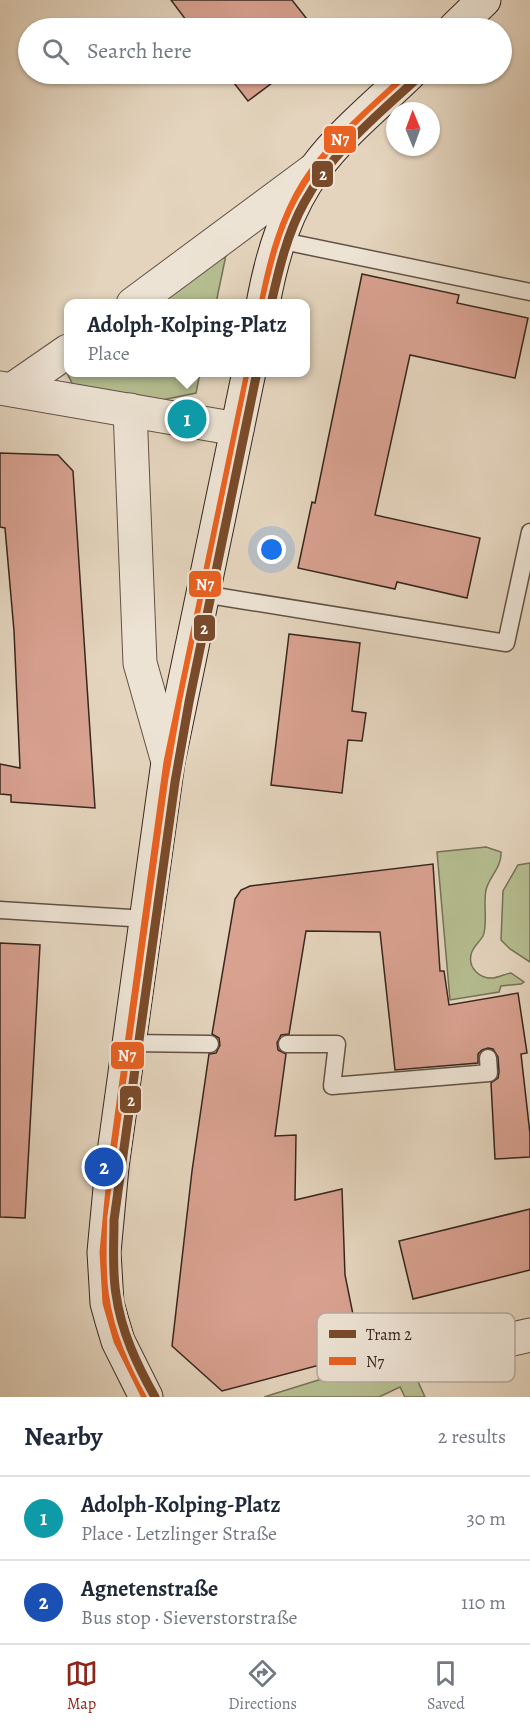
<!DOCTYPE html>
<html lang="en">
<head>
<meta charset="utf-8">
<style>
  :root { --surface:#fff; --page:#f6f6f7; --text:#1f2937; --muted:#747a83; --line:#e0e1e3; --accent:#8f2418 }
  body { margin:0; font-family:Alegreya,serif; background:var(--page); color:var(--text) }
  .compass { position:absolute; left:386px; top:102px; width:54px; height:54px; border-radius:50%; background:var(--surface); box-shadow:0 2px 4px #0004; rotate:359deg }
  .you { position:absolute; left:272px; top:550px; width:21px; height:21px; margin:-15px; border:4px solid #fff; border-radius:50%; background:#1a73e8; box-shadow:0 0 0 9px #1a73e833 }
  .badge { display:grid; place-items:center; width:39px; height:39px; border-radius:50%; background:var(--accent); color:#fff; font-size:20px; font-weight:700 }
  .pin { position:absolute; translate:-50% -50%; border:3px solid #fff; box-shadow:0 2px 6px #0006 }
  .popup { position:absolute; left:64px; top:299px; width:246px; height:78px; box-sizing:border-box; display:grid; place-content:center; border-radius:12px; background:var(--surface); filter:drop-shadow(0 2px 4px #0005); font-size:20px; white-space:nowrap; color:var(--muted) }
  .popup b { font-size:22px; color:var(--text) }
  .popup::after { content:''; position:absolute; left:50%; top:100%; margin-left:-12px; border:12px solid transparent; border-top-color:var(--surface) }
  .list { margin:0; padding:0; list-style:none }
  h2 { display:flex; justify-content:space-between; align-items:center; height:78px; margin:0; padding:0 24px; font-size:26px }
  h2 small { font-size:20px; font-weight:400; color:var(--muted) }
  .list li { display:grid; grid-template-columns:39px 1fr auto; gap:18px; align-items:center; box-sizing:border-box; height:84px; padding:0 24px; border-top:2px solid var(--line) }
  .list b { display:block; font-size:22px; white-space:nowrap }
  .list p { margin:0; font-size:20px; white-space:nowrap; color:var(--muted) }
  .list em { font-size:20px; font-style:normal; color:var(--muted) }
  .icon { flex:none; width:33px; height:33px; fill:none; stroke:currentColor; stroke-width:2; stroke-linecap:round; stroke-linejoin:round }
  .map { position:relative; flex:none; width:530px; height:1397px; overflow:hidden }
  .search { position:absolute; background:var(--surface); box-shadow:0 2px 4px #0004; left:18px; right:18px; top:18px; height:66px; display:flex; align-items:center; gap:15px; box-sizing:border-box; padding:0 21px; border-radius:33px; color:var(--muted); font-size:22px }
  .sheet { height:246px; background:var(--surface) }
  nav { display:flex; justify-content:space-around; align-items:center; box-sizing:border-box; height:84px; border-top:2px solid var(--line); background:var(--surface); font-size:16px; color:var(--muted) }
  nav a { display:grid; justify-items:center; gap:3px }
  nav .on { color:var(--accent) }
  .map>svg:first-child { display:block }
  .green { fill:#b5bd90; stroke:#767257; stroke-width:1.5 }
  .building { fill:#d8a190; stroke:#37271e; stroke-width:1.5 }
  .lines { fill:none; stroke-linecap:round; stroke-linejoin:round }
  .lane-casing { stroke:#625246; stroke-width:19 }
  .street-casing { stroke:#625246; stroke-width:35 }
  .secondary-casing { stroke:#37271e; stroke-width:35 }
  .lane { stroke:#ede3d4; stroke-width:16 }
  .street { stroke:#ede3d4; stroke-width:33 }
  .secondary { stroke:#ede3d4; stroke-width:33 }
  .bus-1-casing { stroke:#ede3d4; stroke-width:14 }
  .bus-1 { stroke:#e96222; stroke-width:9 }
  .tram-1-casing { stroke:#ede3d4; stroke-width:14 }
  .tram-1 { stroke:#7a4b2a; stroke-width:9 }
  .key { fill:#ede3d4; stroke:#b6ab9d; stroke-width:1.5 }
  .key-label { font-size:16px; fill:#37271e }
  .line-badge { stroke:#ede3d4; stroke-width:2 }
  .badge-label { font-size:16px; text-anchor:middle; font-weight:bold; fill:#fff }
</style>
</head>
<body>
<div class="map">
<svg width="530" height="1397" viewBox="0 0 530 1397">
  <rect width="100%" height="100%" fill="#e4d4bd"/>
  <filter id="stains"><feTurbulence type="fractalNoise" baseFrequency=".00333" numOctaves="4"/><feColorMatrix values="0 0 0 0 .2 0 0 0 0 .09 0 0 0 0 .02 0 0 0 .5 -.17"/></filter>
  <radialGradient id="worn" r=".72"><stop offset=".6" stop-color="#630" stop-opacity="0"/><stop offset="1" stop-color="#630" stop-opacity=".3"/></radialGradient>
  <g class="green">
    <polygon points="226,255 216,303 154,304"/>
    <polygon points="68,370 68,372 200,373 196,393 162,400 75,389 66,371"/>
    <path d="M486,847l15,5c1,15 -12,25 -15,38 -3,13 2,35 -3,46 -4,7 -11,11 -12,19 -3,13 9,24 22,23 6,-1 12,-4 18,-5l13,9 -3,2 -20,2 -2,6 -49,8 -13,-148z"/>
    <polygon points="530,863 530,962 510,949 501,940 503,891 518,865"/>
    <polygon points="405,1353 425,1397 405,1397 400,1387 379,1397 264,1397"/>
  </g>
  <g class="building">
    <polygon points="171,0 292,0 314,28 192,28"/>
    <polygon points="227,74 284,74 248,101"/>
    <polygon points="362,274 459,295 457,303 528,318 515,378 410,355 375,515 480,538 467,598 397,582 395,589 298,568 312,502 315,503"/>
    <polygon points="0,453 58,455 73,471 95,808 11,802 11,795 0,794 0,764 20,768 14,631 5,528 0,527"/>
    <polygon points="289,634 360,643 352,711 366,713 362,741 348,740 342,793 271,785"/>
    <polygon points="433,864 440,971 444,971 449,1005 518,993 527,1053 521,1054 530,1134 530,1157 495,1159 491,1083 498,1078 499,1072 498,1057 493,1049 488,1048 482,1050 478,1054 478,1063 395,1070 380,932 306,931 289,1034 281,1035 277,1043 278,1050 286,1054 275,1136 296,1135 295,1200 342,1189 345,1275 361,1354 222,1391 172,1346 192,1171 209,1054 216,1053 220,1045 219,1038 212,1034 235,899 241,890 250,886"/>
    <polygon points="0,943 40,945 25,1218 0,1217"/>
    <polygon points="530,1209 530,1270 413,1299 399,1241"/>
  </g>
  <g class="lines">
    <defs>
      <g id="lane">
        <polyline points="278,240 530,292"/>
        <polyline points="203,594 506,643 530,532"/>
        <polyline points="0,910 147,919"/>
        <polyline points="130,1043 210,1044"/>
        <polyline points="287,1044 337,1044 332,1086 489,1073 488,1058"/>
      </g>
      <g id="street">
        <polyline points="133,304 315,169"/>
        <polyline points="0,388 237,429"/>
        <polyline points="13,389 68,351"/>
        <polyline points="130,410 140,663 168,762"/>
        <polyline points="491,1344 530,1335"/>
      </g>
      <g id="secondary">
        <polyline points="455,28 484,0"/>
        <path d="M263,304c9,-49 23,-96 53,-136 26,-35 62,-64 93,-94"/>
        <polyline points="146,1397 118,1341 112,1321 107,1303 104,1252 112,1167 168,762 249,372"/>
      </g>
    </defs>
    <use href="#lane" class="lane-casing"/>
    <use href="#street" class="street-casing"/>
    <use href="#secondary" class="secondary-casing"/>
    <use href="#lane" class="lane"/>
    <use href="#street" class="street"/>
    <use href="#secondary" class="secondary"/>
    <defs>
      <g id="bus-1">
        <path d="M263,304c8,-42 19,-84 42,-121 27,-42 68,-75 104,-109"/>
        <polyline points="146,1397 118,1341 107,1303 104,1252 112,1167 168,762 249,372"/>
      </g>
    </defs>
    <use href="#bus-1" class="bus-1-casing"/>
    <use href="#bus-1" class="bus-1"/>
    <defs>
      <g id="tram-1">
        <path d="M271,304c8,-35 16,-70 33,-101 28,-52 76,-90 118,-129"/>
        <path d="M155,1397c-18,-32 -34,-66 -39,-103 -4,-24 -2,-49 -2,-74l61,-438 14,-80 68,-330"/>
      </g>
    </defs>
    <use href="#tram-1" class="tram-1-casing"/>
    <use href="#tram-1" class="tram-1"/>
  </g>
  <rect x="317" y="1313" width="198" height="69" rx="9" class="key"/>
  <rect x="329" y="1330" width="27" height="8" fill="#7a4b2a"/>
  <rect x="329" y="1357" width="27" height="8" fill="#e96222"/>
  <g class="key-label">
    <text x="366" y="1340">Tram 2</text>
    <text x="366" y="1367">N7</text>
  </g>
  <g class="line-badge">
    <rect x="323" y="125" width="34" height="29" rx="6" fill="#e96222"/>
    <rect x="311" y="160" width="23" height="28" rx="6" fill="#7a4b2a"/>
    <rect x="188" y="570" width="34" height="28" rx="6" fill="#e96222"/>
    <rect x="193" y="614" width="23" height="28" rx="6" fill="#7a4b2a"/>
    <rect x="110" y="1041" width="35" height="29" rx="6" fill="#e96222"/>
    <rect x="119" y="1085" width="23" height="29" rx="6" fill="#7a4b2a"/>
  </g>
  <g class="badge-label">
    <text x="340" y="145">N7</text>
    <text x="323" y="180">2</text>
    <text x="205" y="590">N7</text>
    <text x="204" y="634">2</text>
    <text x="127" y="1061">N7</text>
    <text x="131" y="1106">2</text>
  </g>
  <rect width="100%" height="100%" filter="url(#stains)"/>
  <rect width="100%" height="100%" fill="url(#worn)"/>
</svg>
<svg class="compass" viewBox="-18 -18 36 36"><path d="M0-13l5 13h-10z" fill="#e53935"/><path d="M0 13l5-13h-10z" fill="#747a83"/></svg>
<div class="you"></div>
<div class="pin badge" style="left:187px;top:419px;background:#0f9aa8">1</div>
<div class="popup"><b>Adolph-Kolping-Platz</b>Place</div>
<div class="pin badge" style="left:104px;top:1167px;background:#1a4fb4">2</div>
<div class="search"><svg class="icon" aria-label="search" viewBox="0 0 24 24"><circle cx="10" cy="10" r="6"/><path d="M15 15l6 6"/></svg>Search here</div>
</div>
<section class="sheet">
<h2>Nearby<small>2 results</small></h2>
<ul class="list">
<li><span class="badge" style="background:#0f9aa8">1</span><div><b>Adolph-Kolping-Platz</b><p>Place · Letzlinger Straße</p></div><em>30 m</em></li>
<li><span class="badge" style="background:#1a4fb4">2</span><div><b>Agnetenstraße</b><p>Bus stop · Sieverstorstraße</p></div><em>110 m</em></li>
</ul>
</section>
<nav>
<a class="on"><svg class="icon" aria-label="map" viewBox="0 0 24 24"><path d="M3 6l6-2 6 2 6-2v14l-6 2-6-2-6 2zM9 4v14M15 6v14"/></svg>Map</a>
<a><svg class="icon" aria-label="directions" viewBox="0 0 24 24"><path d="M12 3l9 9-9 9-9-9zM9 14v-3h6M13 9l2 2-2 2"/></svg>Directions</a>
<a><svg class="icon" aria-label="saved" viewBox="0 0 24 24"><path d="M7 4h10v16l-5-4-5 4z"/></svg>Saved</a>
</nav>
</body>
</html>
